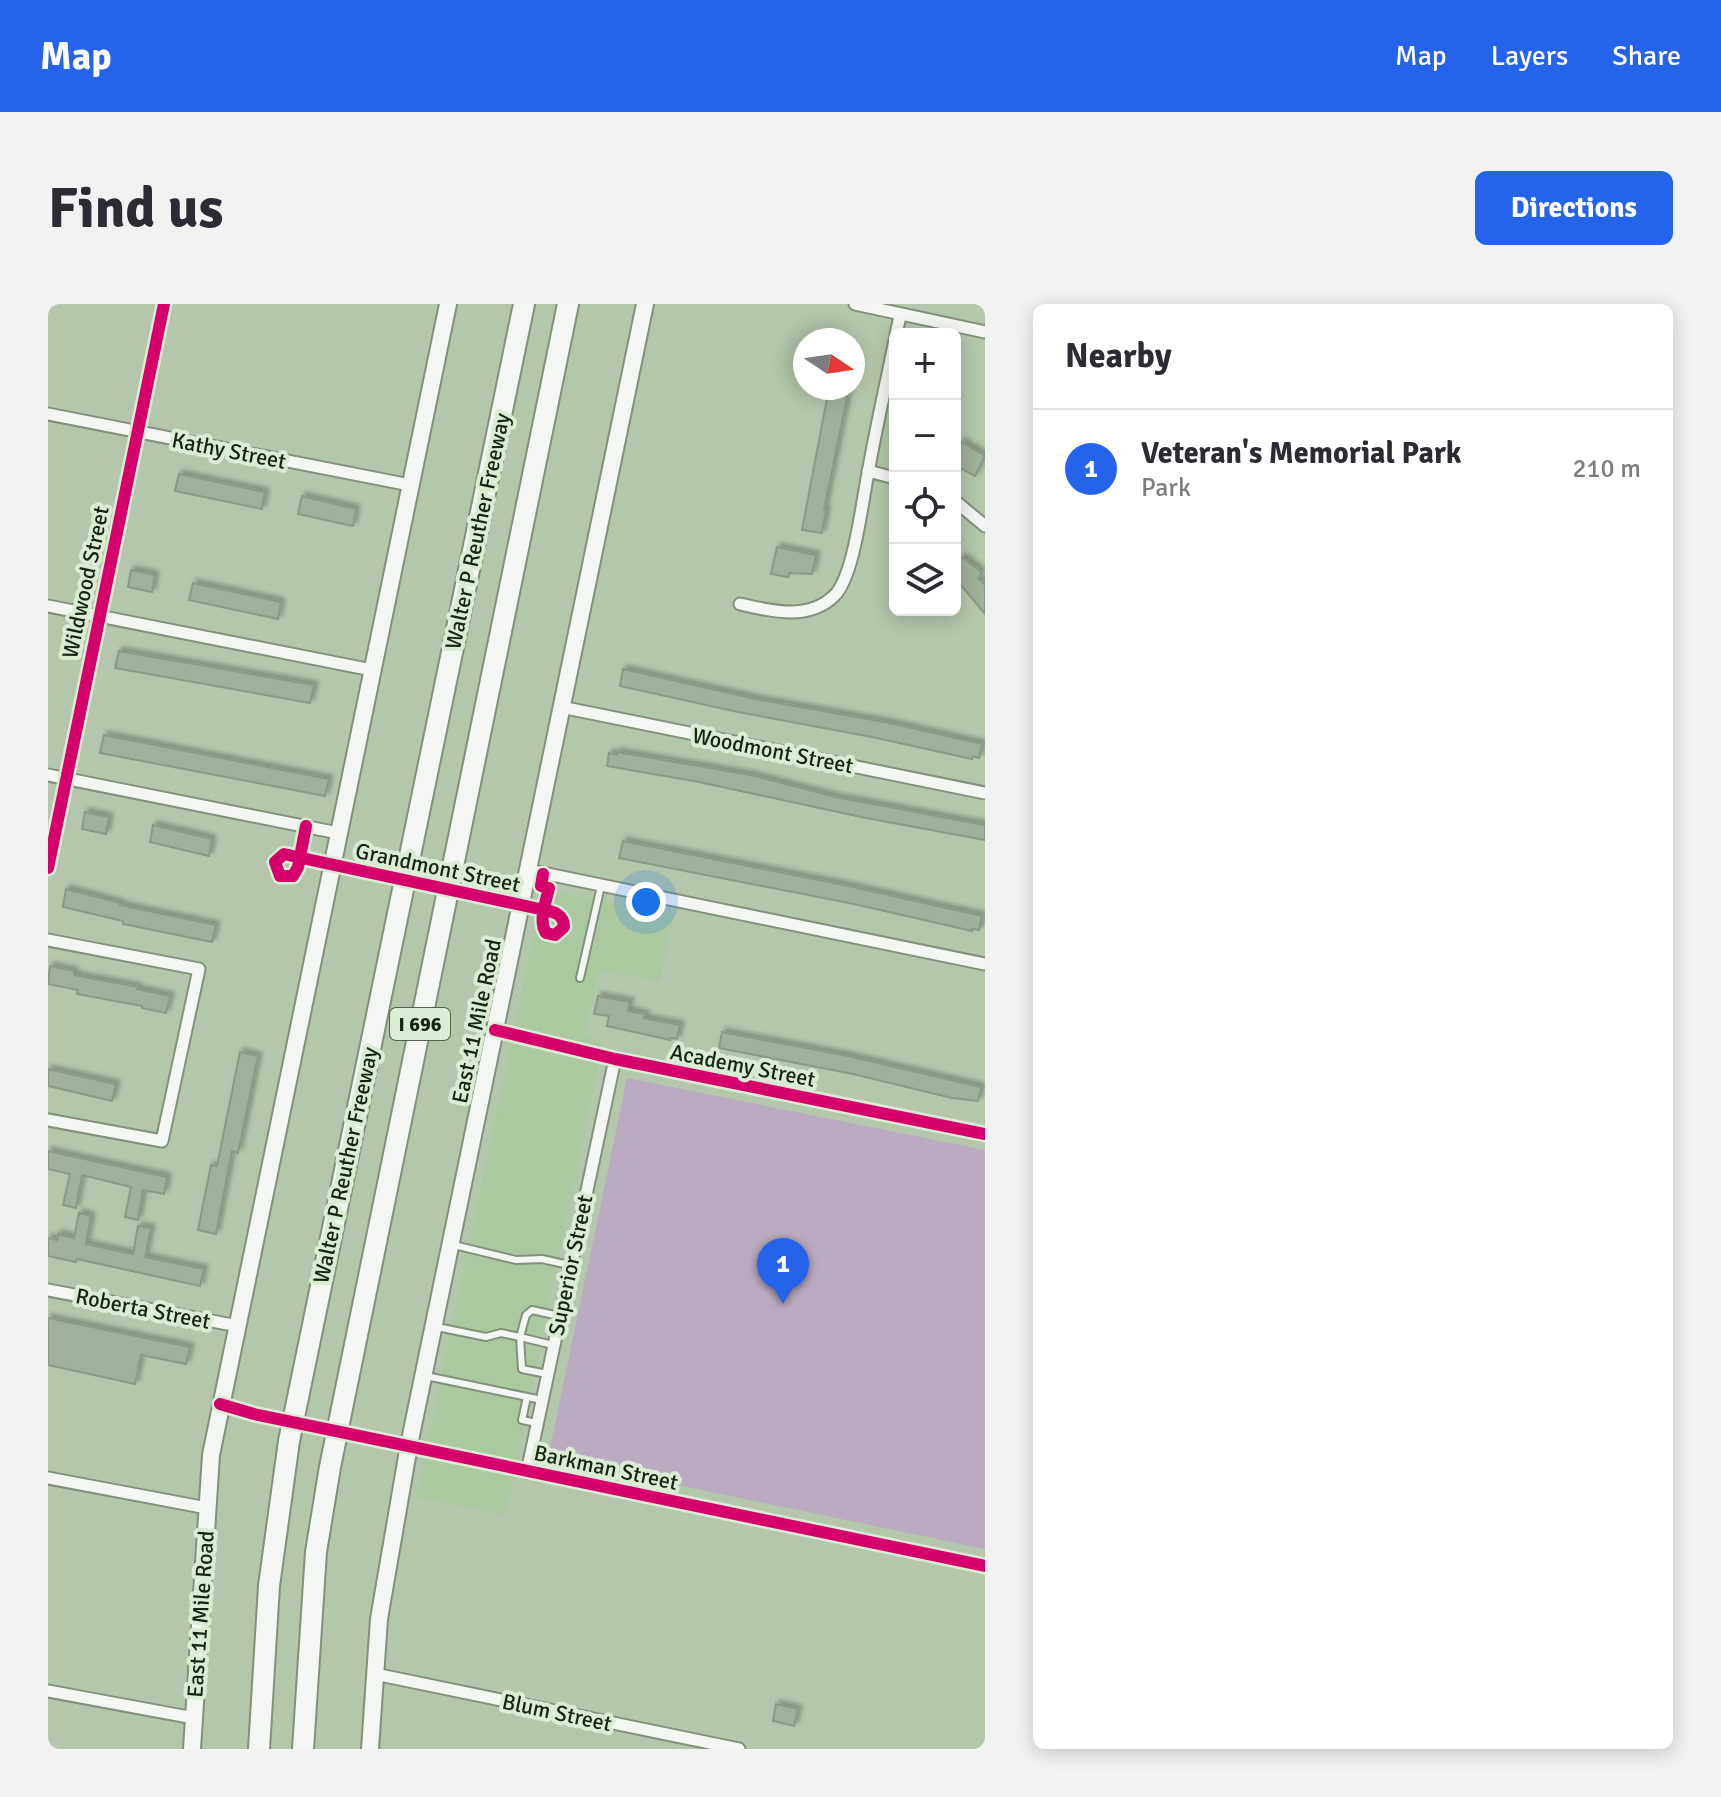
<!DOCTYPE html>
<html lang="en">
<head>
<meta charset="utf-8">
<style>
  :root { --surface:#fff; --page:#f2f2f3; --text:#2b2b33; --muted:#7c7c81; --line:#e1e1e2; --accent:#2563eb }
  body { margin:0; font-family:Signika,sans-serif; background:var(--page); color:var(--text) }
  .controls { position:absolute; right:24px; top:24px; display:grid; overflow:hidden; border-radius:12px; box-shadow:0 4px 20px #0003 }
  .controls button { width:72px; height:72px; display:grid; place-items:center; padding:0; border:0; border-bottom:2px solid var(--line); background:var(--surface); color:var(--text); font:40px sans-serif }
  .compass { position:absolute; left:745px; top:24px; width:72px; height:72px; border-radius:50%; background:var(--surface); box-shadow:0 4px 20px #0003; rotate:103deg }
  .you { position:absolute; left:598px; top:598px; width:28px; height:28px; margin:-20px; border:6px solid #fff; border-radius:50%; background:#1a73e8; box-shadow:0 0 0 12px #1a73e833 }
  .badge { display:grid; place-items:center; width:52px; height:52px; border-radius:50%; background:var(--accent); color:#fff; font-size:26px; font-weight:700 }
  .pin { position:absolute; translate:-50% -66px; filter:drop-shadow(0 2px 4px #0008) }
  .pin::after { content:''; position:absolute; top:42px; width:28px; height:24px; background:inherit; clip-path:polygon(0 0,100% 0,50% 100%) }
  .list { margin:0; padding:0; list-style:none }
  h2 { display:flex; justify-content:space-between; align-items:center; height:104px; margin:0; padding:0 32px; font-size:34px }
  h2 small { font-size:26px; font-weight:400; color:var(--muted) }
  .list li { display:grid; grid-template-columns:52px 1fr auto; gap:24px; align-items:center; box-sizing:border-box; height:120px; padding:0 32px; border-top:2px solid var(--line) }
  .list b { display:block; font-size:30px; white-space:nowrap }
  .list p { margin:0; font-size:26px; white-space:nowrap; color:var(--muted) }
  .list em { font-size:26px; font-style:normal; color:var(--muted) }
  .icon { flex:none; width:44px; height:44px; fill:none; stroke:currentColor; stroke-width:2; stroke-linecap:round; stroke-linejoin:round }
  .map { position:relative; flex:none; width:937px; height:1445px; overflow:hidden; border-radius:12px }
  header { display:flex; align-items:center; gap:48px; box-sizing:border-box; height:112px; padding:0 40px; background:var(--accent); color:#fff }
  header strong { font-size:38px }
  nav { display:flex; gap:44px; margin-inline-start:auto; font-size:28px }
  .intro { display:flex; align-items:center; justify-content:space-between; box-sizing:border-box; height:192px; padding:0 48px }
  h1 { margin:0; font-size:56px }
  .button { padding:20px 36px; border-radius:12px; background:var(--accent); color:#fff; font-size:28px; font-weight:700 }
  main { display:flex; gap:48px; padding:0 48px }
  aside { flex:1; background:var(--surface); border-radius:12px; box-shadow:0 4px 20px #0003 }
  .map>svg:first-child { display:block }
  .built { fill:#acc89f }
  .green { fill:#bbabc1 }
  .building { fill:#a1b09a; stroke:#8c9986; stroke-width:2; filter:url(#shadow) }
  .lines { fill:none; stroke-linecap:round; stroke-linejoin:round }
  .lane-casing { stroke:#82907c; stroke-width:10 }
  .street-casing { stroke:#82907c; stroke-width:15 }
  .secondary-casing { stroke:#82907c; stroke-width:20 }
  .highway-casing { stroke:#82907c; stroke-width:24 }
  .lane { stroke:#f4f6f3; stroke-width:6 }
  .street { stroke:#f4f6f3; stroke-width:11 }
  .secondary { stroke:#f4f6f3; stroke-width:16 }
  .highway { stroke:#f4f6f3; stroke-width:20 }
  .street-bridge-casing { stroke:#82907c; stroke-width:15; stroke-linecap:butt }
  .street-bridge { stroke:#f4f6f3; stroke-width:11 }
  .cycleway-casing { stroke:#dbecd4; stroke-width:17 }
  .cycleway { stroke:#d6006c; stroke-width:12 }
  .labels { text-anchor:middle; stroke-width:8; stroke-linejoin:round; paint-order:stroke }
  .shield { fill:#dbecd4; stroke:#52604c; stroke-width:2 }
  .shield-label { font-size:20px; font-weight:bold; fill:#182411 }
  .street-label { font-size:22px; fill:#182411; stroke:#dbecd4 }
</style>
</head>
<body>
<header>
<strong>Map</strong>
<nav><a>Map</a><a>Layers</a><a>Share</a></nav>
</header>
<div class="intro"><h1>Find us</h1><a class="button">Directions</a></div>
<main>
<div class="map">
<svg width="937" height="1445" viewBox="0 0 937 1445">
  <defs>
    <filter id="shadow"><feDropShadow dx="3.5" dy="-3.5" stdDeviation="2" flood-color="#0004"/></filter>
  </defs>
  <rect width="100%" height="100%" fill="#b4c6ac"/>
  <polygon class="built" points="495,585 626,611 612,677 551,667 537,732 555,737 458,1212 368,1193"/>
  <polygon class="green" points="579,774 937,846 937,1245 500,1154"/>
  <g class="building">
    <polygon points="781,84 801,84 776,206 778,206 774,229 754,226"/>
    <polygon points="914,138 937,152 927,172 907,161 907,150"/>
    <polygon points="131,170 217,188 214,205 127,187"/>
    <polygon points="254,192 308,205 305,222 250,210"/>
    <polygon points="729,243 768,251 764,270 741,269 740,273 723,270"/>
    <polygon points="915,253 934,269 930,274 937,281 937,310 907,274 907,260"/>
    <polygon points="83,266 107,271 104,288 80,283"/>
    <polygon points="145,279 233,298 230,315 141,296"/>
    <polygon points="71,347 266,381 262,399 67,364"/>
    <polygon points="575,365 708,395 842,419 934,440 931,454 925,452 924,455 824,433 690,408 572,382"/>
    <polygon points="56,431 281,475 277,492 52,449"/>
    <polygon points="569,448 703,471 788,493 937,521 937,536 818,514 651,478 559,462 561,449 569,451"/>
    <polygon points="37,508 61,513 58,530 34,525"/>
    <polygon points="105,521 164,535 161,552 102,538"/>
    <polygon points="575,537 801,582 934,612 931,626 924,625 924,627 806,600 571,554"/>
    <polygon points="18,585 72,599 72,601 168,621 164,638 75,620 75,617 15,603"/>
    <polygon points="2,662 26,667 26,671 90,683 89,685 122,692 118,709 94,704 94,702 29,690 30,686 0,680"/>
    <polygon points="550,692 582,698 580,707 597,710 596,714 632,721 629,735 622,734 622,736 559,722 561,712 546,710"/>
    <polygon points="674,728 800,752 933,783 930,797 904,794 805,770 671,744"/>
    <polygon points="192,748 210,752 190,849 184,847 168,930 150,926 163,861 169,862"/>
    <polygon points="0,765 68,780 64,797 0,782"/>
    <polygon points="0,847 119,873 116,890 95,886 90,916 77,913 83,883 34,871 28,904 15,901 22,870 0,865"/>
    <polygon points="31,909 43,912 38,940 85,950 90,922 103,924 97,953 156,965 152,982 29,955 28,958 0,952 0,934 9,936 10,930 26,934"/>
    <polygon points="0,1014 142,1043 138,1060 93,1051 87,1080 0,1061"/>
    <polygon points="728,1400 750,1405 746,1422 725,1417"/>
  </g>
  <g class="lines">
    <defs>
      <g id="lane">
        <polyline points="532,674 553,582"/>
        <polyline points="406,941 468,956 494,955 521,961"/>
        <polyline points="389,1023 438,1033 453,1029 472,1033 474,1065 499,1070"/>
        <polyline points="505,1041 472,1033 478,1011 484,1006 511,1012"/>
        <polyline points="378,1072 494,1096"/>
        <polyline points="479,1093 474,1116 489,1119"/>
      </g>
      <g id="street">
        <polyline points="807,0 937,28"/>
        <polyline points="848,30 852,12"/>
        <polyline points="0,110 362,181"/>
        <polyline points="820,167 847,174"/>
        <polyline points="907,197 937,222"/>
        <path d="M692,300c30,7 68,17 94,-8 20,-19 28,-94 34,-123 8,-45 18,-89 27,-133"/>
        <polyline points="0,302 324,366"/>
        <polyline points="513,403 937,489"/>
        <polyline points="0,471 290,529"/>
        <polyline points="0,564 116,0"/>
        <polyline points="480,566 937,660"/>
        <polyline points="0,636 151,665 114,837 0,816"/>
        <polyline points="447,726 567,755 937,830"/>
        <polyline points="0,986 190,1022"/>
        <polyline points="172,1100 206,1110"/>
        <polyline points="327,1135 937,1262"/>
        <polyline points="479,1168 567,755"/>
        <polyline points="0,1174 159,1204"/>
        <polyline points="327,1370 691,1445"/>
        <polyline points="0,1387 146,1414"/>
      </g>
      <g id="secondary">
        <polyline points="144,1445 163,1151 400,0"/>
        <polyline points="322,1445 331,1315 361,1141 597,0"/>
      </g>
      <g id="highway">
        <polyline points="211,1445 221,1282 241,1137 476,0"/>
        <polyline points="255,1445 268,1248 282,1163 520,0"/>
      </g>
    </defs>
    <use href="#lane" class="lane-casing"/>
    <use href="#street" class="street-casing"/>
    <use href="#secondary" class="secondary-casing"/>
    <use href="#highway" class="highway-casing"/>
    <use href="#lane" class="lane"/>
    <use href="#street" class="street"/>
    <use href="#secondary" class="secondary"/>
    <use href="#highway" class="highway"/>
    <defs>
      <polyline id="street-bridge" points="206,1110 327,1135"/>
    </defs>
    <use href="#street-bridge" class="street-bridge-casing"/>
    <use href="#street-bridge" class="street-bridge"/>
    <defs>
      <g id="cycleway">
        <path d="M258,522l-8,41 -5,9h-13l-5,-14 9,-8 13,3 238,51c13,3 29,3 29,19l-9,8 -9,-2c-8,-12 0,-31 3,-45l-8,-2 2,-12"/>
        <polyline points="0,564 116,0"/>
        <polyline points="447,726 567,755 937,830"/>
        <polyline points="172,1100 206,1110 937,1262"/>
      </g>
    </defs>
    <use href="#cycleway" class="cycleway-casing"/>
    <use href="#cycleway" class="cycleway"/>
  </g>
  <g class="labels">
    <rect class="shield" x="342" y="704" width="60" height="32" rx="6"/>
    <g class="shield-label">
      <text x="372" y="727">I 696</text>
    </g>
    <g class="street-label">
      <text transform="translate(181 146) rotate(11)" y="8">Kathy Street</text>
      <text transform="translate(429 227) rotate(-78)" y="8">Walter P Reuther Freeway</text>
      <text transform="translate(37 278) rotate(-78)" y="8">Wildwood Street</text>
      <text transform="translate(725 446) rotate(11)" y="8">Woodmont Street</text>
      <text transform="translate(390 563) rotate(12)" y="8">Grandmont Street</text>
      <text transform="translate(428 717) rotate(-78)" y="8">East 11 Mile Road</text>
      <text transform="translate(695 761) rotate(11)" y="8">Academy Street</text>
      <text transform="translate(297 861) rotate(-78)" y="8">Walter P Reuther Freeway</text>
      <text transform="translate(522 961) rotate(-78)" y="8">Superior Street</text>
      <text transform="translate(95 1004) rotate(11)" y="8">Roberta Street</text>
      <text transform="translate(558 1163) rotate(12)" y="8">Barkman Street</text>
      <text transform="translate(152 1310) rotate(-86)" y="8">East 11 Mile Road</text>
      <text transform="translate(509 1408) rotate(12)" y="8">Blum Street</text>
    </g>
  </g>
</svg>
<div class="controls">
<button>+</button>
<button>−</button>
<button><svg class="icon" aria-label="locate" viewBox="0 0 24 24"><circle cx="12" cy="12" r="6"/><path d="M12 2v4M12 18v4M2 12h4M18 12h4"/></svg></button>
<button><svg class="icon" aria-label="layers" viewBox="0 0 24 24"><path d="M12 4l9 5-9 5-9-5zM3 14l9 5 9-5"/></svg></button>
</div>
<svg class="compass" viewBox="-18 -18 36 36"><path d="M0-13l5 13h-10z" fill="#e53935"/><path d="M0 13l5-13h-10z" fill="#7c7c81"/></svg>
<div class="you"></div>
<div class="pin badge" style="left:735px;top:1000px">1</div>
</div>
<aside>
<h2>Nearby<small></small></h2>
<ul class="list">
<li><span class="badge">1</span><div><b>Veteran's Memorial Park</b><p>Park</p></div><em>210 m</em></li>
</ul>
</aside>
</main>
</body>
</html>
